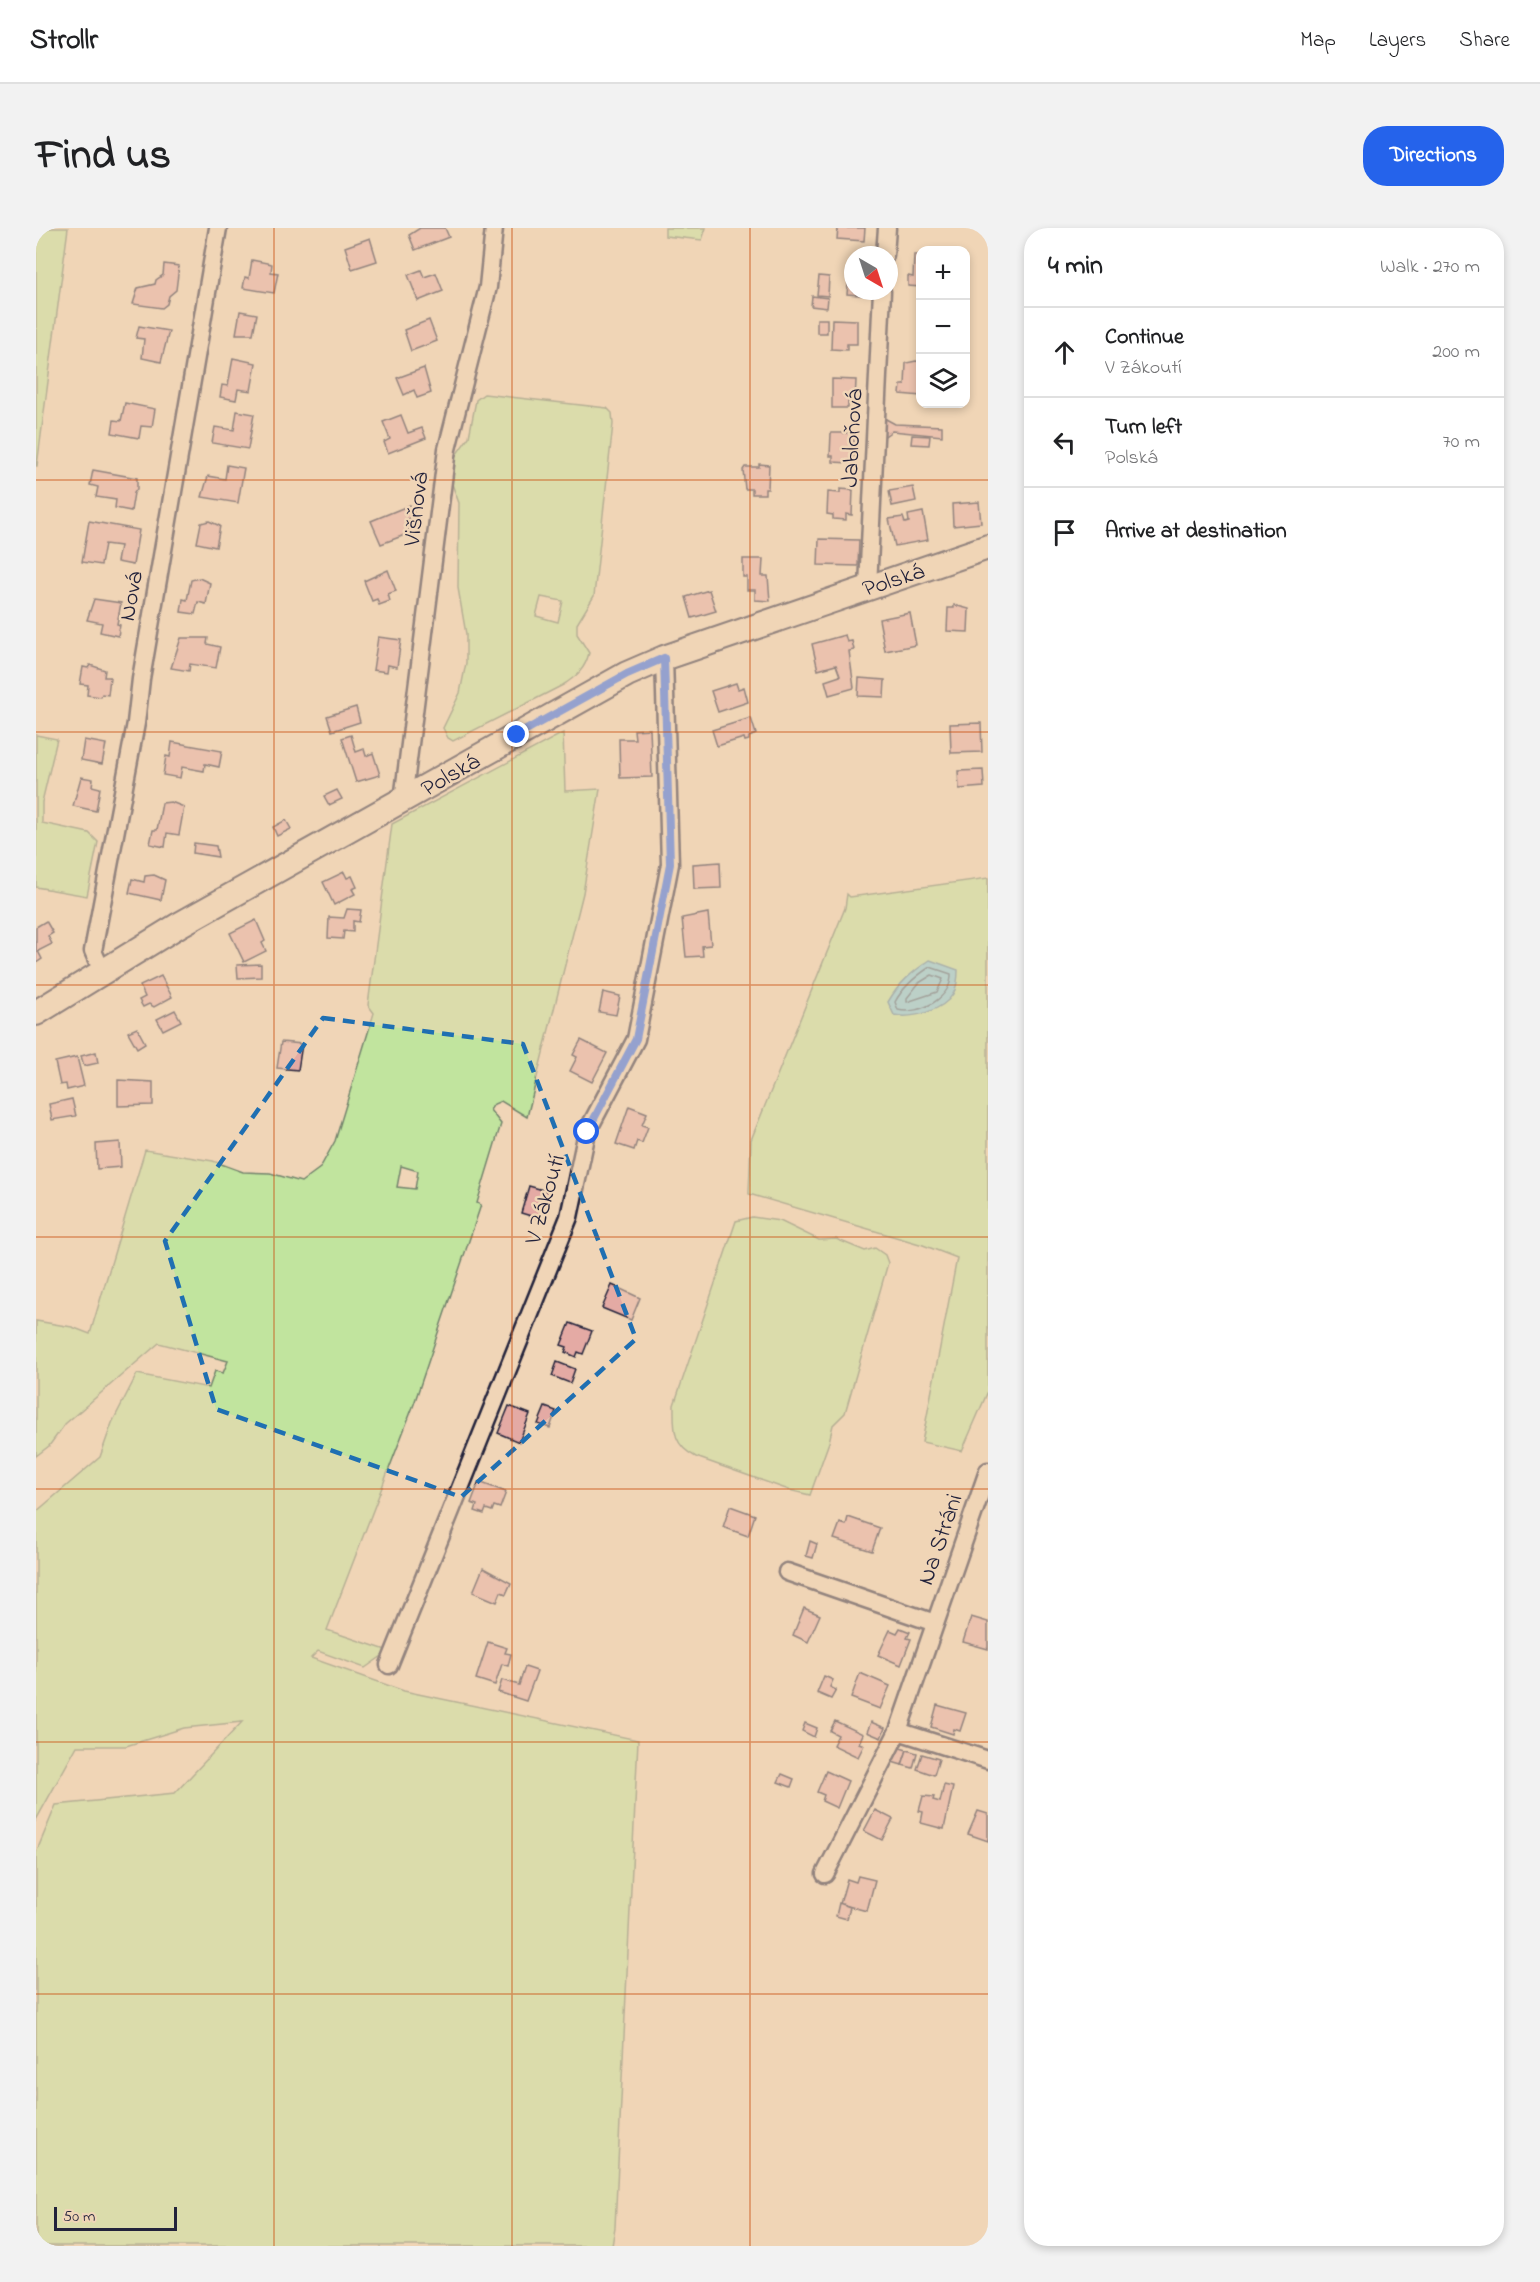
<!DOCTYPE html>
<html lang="en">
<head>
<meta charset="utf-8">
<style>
  :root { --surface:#fff; --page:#f2f2f2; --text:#202124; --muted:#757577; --line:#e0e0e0; --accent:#2563eb }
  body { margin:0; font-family:"Indie Flower",sans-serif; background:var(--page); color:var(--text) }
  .controls { position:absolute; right:18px; top:18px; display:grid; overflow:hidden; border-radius:12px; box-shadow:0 3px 9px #0003 }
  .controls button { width:54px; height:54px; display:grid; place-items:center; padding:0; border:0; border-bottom:2px solid var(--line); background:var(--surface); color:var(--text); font:30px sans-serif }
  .compass { position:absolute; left:808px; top:18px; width:54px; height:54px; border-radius:50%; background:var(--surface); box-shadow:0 3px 9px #0003; rotate:141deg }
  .scale { position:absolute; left:18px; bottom:15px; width:123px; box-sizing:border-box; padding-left:6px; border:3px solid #22223b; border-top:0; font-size:16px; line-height:21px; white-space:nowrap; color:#22223b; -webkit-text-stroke:4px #f0d5b7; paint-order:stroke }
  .stop { position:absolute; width:18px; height:18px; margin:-14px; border:4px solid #2563eb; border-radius:50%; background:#fff }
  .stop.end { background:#2563eb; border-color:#fff; box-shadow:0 2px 6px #0008 }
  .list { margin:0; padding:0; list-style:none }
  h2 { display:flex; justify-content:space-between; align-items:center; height:78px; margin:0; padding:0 24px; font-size:26px }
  h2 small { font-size:20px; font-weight:400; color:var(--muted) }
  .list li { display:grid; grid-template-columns:39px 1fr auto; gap:18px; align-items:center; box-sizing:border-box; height:90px; padding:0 24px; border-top:2px solid var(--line) }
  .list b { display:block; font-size:22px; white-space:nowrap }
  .list p { margin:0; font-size:20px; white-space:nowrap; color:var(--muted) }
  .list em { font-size:20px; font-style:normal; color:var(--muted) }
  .icon { flex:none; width:33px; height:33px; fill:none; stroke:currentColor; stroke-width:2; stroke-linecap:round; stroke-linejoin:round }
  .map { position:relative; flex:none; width:952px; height:2018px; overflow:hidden; border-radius:24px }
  header { display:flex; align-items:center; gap:36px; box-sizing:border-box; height:84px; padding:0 30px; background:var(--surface); border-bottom:2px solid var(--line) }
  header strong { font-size:28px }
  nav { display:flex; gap:33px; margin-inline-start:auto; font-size:21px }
  .intro { display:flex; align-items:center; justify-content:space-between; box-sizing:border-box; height:144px; padding:0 36px }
  h1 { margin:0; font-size:42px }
  .button { padding:15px 27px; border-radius:24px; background:var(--accent); color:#fff; font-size:21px; font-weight:700 }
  main { display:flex; gap:36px; padding:0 36px }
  aside { flex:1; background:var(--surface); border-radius:24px; box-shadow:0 3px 9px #0003 }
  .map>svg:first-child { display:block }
  .green { fill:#c1e49e; stroke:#72836c; stroke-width:1.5; fill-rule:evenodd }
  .water { fill:#7dcadc; stroke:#59879c; stroke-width:1.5 }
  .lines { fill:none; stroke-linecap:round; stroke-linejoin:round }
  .shore { stroke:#46657b; stroke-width:1.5 }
  .building { fill:#e4aaa4; stroke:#22223b; stroke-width:1.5 }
  .street-casing { stroke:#22223b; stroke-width:21 }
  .secondary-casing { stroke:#22223b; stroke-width:28 }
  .street { stroke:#f0d5b7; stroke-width:16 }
  .secondary { stroke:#f0d5b7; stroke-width:24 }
  .route { stroke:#2563eb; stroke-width:8 }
  .marked { fill:none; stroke:#1f6fb2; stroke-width:4.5; stroke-dasharray:12 8; stroke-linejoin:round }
  .grid { fill:none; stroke:#ca5113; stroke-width:1.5; stroke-opacity:0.55 }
  .labels { text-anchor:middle; stroke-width:5; stroke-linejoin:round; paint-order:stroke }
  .street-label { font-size:24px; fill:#22223b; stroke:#f0d5b7 }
</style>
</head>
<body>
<header>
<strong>Strollr</strong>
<nav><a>Map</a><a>Layers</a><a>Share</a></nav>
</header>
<div class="intro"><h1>Find us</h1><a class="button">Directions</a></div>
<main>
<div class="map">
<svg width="952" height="2018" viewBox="0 0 952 2018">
  <rect width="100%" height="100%" fill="#f0d5b7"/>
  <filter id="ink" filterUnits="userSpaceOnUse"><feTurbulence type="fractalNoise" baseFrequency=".0167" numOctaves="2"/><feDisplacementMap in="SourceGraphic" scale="12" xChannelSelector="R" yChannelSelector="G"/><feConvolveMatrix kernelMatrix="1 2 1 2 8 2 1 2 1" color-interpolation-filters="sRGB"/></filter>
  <g filter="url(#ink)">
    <g class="green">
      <polygon points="0,0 32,0 1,238 0,238"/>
      <polygon points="629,0 670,0 666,12 629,8"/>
      <path d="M448,166l123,14 5,5 1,11 -19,172 -17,28v10l12,19c-4,16 -12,23 -26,32l-110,56 -5,-3 -5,-10 17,-35 6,-30v-29l-8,-46 1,-85 -10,-27 2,-14 18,-25 7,-37zM505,369l22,4 -5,21 -22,-6z"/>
      <path d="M527,505l2,58 35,-2 -17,104 -56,224 -26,-16 -7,3 -4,6 11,14 -24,79 4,2 -67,199 -87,226 62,21 -24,17 -47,-17 -7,7 93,33 234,49 -23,487 -3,19h-576v-393l20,-48 119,-12 67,-71 -58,6 -58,18h-49l-41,74v-308l64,-55 12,-34 25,-49 72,14 6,-17 8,2 5,-12 -69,-18 -94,81 -16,22 -13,10v-135l36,6 18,7 55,-184 68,11 30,11 27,1 31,9 19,-14 15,-27 39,-128 -6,-8 24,-181zM365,938l17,5 -3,18 -18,-2z"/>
      <polygon points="0,507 21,511 6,574 6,595 53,605 62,614 51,668 0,659"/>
      <polygon points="952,650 952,1163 926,1223 886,1214 921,1030 887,1017 713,966 715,912 809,680 811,666 814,669"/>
      <path d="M716,989l28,4 39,19 17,-1 29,12 10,-3 10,7 3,8 -43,150 -12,12 -4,17 -19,53 -21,-5 -93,-33c-24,-12 -22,-28 -22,-52l62,-184z"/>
    </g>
    <path class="water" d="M894,732l28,10c0,8 -1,17 -5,24 -10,17 -41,25 -59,21l-6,-13c11,-19 24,-30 42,-42z"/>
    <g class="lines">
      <g class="shore">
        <path d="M894,739l21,7c1,24 -31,41 -53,36l-3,-8c8,-15 21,-26 35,-35z"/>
        <polygon points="896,747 907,751 901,764 871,774 871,770 883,755"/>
      </g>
    </g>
    <g class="building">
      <polygon points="384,0 409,0 413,9 379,22 373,7"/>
      <polygon points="802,0 829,0 828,13 801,11"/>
      <polygon points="334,10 341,33 316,41 309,19"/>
      <polygon points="878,27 885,27 885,59 872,58 872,48 877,49"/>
      <polygon points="216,32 236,36 235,44 242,45 238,65 207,60 209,49 213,50"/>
      <polygon points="814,35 817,35 817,63 835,63 835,68 811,66"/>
      <polygon points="128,36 143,38 140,62 133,68 131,76 126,80 97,76 102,60 119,56 120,52 127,47"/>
      <polygon points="385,42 388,49 400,45 407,63 382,73 372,47"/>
      <polygon points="783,48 793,49 792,68 781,67"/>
      <polygon points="776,68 792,70 791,80 775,78"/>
      <polygon points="204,83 221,86 217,106 200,106"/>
      <rect x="781" y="91" width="10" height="14"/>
      <polygon points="796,91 821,92 821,116 811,116 811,122 795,121"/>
      <polygon points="393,92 401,113 375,123 368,102"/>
      <polygon points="103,98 133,103 125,134 106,130 108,111 100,110"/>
      <polygon points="197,130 220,135 215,163 202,161 200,172 184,169 186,157 192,158"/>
      <polygon points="880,133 885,134 885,168 864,166 865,157 869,157 870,135"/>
      <polygon points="388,140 395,165 381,170 378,162 368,167 361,150"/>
      <polygon points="796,151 820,152 819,175 812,174 812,180 796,180"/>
      <polygon points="89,175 119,181 116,199 105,198 103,210 76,205 78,192 85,193"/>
      <polygon points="201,183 218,186 212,221 176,215 179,199 198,202"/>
      <polygon points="365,187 372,205 386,200 390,210 352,225 348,214 354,211 347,194"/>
      <polygon points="848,190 859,196 906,198 906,208 856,203 846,210"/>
      <polygon points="795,205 818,205 818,229 814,229 814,235 797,234 797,228 794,228"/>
      <polygon points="876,207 894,208 893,217 875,216"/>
      <polygon points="723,236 733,237 732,261 729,261 729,266 716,266 716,261 709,261 707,242 709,239 723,239"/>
      <polygon points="191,237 208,240 202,275 166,269 172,248 189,251"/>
      <polygon points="57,242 101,250 101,261 98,265 95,283 79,280 80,272 60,269 62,259 54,257"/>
      <polygon points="877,259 880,273 856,278 853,263"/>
      <polygon points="804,261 817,262 816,287 810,286 810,292 797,291 797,287 791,286 792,264 804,265"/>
      <polygon points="943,274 945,295 917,298 916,276"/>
      <polygon points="374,277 379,288 369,292 374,305 345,316 335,293"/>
      <polygon points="887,284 892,312 859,318 853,291 867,289 869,295 873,294 872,287"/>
      <polygon points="53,293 103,302 97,337 81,334 84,318 69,316 65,337 46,334"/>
      <polygon points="173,293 184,298 180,319 161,315 165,295"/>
      <polygon points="783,311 823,312 822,338 782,337"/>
      <polygon points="707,331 727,331 726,348 732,348 734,373 719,372 719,362 711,362 711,349 707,349"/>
      <polygon points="352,342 360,363 352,366 354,373 343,377 341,371 336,373 328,353"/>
      <polygon points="163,350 174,355 170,376 162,374 159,386 145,384 147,371 151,372 155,352"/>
      <polygon points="673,362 680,383 656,390 650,369"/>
      <polygon points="58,371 85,375 81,396 84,397 82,408 64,404 66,395 51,392"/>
      <polygon points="918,377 933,381 932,404 911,403 912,380 918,380"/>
      <polygon points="874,385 880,417 849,423 843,391"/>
      <polygon points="809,407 811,414 816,413 818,422 813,423 818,460 793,467 789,453 804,448 800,437 782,442 776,416"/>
      <polygon points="342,409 365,412 361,439 352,437 351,444 337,442"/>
      <polygon points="145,410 172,410 171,416 184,419 180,440 154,436 153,443 135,440"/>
      <polygon points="54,437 69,442 68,449 74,449 72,467 66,466 65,469 51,467 52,457 44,456 47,439 52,440"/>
      <polygon points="823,450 849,452 848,469 822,468"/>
      <polygon points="700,455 702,461 708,459 712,474 682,484 675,463"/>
      <polygon points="320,479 324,494 296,503 291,488"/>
      <polygon points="715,490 720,506 713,509 713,512 709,513 708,510 681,518 676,502"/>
      <polygon points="945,495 946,524 915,525 914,496"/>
      <polygon points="614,501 616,549 584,550 583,511 599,511 598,502"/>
      <polygon points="315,507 320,524 328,521 330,528 337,525 344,547 320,554 306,510"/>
      <polygon points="48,512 70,516 66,536 45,532"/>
      <polygon points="136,514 186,523 183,539 169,536 168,543 146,539 144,550 127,547 130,528 134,529"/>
      <polygon points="947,542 948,559 923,561 922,543"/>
      <polygon points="45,549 57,551 56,558 64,560 60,583 37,578"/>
      <polygon points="301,562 306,571 293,577 288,568"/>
      <polygon points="135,574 148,579 143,607 131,605 129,619 114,616 117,602 121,602 126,575"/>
      <polygon points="250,592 255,601 241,608 237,599"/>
      <polygon points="158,615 180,618 182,629 157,625"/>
      <polygon points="684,634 685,660 658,661 657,636"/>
      <polygon points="308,644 311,650 316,648 321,659 316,661 319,666 298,677 287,654"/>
      <polygon points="118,647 129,652 125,672 93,665 96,651 108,654 109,648"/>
      <polygon points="311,681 325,682 323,694 317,693 317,704 308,703 307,711 292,710 293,689 308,690"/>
      <polygon points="672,685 675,717 666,718 667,728 650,729 646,690"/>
      <polygon points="220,692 229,713 226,715 230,723 208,734 194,705"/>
      <polygon points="10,693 17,705 12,708 16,716 2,723 6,731 0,735 0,699"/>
      <polygon points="225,736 225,749 202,750 201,737"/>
      <polygon points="125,748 136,769 118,779 113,776 107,779 103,772 109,769 104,758"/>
      <polygon points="567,764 584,768 580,787 563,784"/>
      <polygon points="139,782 145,793 127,802 121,791"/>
      <polygon points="101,800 109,815 101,820 92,804"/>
      <polygon points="545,812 571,825 556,854 534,843 541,829 537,827"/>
      <polygon points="245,814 266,816 262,842 241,840"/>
      <polygon points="60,824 62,835 48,838 45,828"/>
      <polygon points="41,829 48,858 31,862 30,856 24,857 19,834"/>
      <polygon points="82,852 117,854 117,877 82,878"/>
      <polygon points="36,871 40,888 16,892 13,876"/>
      <polygon points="593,878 611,885 606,897 612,899 606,915 601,913 598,922 580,916"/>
      <polygon points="84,914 85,939 61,941 60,916"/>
      <polygon points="493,958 514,964 505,991 485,985"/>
      <polygon points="576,1057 604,1070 595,1092 566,1080"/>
      <polygon points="534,1095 556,1103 547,1126 542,1124 540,1129 529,1124 531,1119 525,1117"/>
      <polygon points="521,1134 539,1141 534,1155 516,1148"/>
      <polygon points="473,1178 494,1186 483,1214 462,1205"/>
      <polygon points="509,1179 520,1183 514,1200 502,1196"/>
      <polygon points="443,1254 470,1264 464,1280 458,1278 456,1283 450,1281 448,1286 439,1283 441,1277 435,1275"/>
      <polygon points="694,1278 719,1287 712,1308 687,1299"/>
      <polygon points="812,1289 844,1300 836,1323 798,1311 804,1295 810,1297"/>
      <polygon points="774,1313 781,1316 777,1330 770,1328"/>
      <polygon points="447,1340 475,1355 470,1366 465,1364 461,1374 437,1364"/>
      <polygon points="768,1380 784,1387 772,1414 757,1407"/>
      <polygon points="935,1389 952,1394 952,1421 927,1414"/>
      <polygon points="864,1400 874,1404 871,1410 875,1411 865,1437 842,1427 854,1402 861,1405"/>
      <polygon points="452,1414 471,1420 469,1425 475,1426 472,1438 466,1436 459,1457 440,1451"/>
      <polygon points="489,1439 501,1443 490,1473 462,1464 466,1452 483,1457"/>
      <polygon points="824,1445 854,1458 844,1481 815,1470"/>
      <polygon points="788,1448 797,1452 794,1459 800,1462 795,1471 781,1465"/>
      <polygon points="901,1477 930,1485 924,1503 918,1501 917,1506 895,1499"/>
      <polygon points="799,1493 827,1506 823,1515 828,1517 822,1529 797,1517 802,1507 794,1503"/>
      <polygon points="835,1494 849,1500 845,1510 831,1504"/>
      <polygon points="769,1495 781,1500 778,1509 766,1503"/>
      <polygon points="861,1519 871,1522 866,1537 856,1534"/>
      <polygon points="871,1522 881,1525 877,1540 866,1537"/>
      <polygon points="886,1526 903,1531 898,1547 881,1541"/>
      <polygon points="790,1543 812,1553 801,1580 786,1573 788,1567 781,1564"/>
      <polygon points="746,1546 758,1551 755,1559 742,1554"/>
      <polygon points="908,1557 917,1559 908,1601 885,1595 887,1584 883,1583 887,1568 898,1569 897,1572 904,1574"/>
      <polygon points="839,1582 857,1591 846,1612 828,1603"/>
      <polygon points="942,1583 952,1586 952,1613 932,1606"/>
      <polygon points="822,1648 839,1652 831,1683 804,1676 811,1651 820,1654"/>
      <polygon points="803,1675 814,1679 811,1691 800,1688"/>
    </g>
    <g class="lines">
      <defs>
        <g id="street">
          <polyline points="849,27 851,0"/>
          <polyline points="832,359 846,63"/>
          <polyline points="367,572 411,221 452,59 458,0"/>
          <polyline points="66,743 57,723 100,495 105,451 182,0"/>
          <polyline points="751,1344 899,1395"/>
          <polyline points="353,1437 533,989 551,904 600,811 634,636 628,430"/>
          <polyline points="862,1503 952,1532"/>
          <polyline points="789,1646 862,1503 952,1243"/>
        </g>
        <polyline id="secondary" points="0,785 143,697 591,446 628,430 952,319"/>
      </defs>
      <use href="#street" class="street-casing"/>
      <use href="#secondary" class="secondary-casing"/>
      <use href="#street" class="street"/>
      <use href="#secondary" class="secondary"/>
    </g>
  </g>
  <g class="lines" filter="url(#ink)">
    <polyline class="route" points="481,507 591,446 628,430 634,636 600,811 551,904"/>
  </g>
  <path d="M0 0H952V2018H0ZM287,790l200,26 113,295 -175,158 -245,-88 -51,-168z" fill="#f0d5b7" fill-opacity=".55" fill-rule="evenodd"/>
  <path class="marked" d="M287,790l200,26 113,295 -175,158 -245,-88 -51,-168z"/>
  <path class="grid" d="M238,0v2018M476,0v2018M714,0v2018M0,252h952M0,504h952M0,757h952M0,1009h952M0,1261h952M0,1514h952M0,1766h952"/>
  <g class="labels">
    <g class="street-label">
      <text transform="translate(815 210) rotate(-87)" y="8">Jabloňová</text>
      <text transform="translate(379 281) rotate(-83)" y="8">Višňová</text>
      <text transform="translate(857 351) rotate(-18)" y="8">Polská</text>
      <text transform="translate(94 368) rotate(-80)" y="8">Nová</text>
      <text transform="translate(414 546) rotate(-30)" y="8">Polská</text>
      <text transform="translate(508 971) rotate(-74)" y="8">V Zákoutí</text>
      <text transform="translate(903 1311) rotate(-71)" y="8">Na Stráni</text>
    </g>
  </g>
</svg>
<div class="controls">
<button>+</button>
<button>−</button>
<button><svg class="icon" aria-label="layers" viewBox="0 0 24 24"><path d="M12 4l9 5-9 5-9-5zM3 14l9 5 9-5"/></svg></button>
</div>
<svg class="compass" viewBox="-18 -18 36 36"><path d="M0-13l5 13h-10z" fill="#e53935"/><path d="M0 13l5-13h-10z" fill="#757577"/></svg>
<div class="scale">50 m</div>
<div class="stop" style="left:551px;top:904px"></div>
<div class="stop end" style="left:481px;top:507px"></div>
</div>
<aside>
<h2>4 min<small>Walk · 270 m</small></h2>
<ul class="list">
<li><svg class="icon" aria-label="ahead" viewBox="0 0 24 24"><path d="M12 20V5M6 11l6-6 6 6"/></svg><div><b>Continue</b><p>V Zákoutí</p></div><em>200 m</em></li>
<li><svg class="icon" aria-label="left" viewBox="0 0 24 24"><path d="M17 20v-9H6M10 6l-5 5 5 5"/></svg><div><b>Turn left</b><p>Polská</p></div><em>70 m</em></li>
<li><svg class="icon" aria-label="arrive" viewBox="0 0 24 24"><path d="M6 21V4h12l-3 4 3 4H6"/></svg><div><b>Arrive at destination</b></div></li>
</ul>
</aside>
</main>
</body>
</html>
